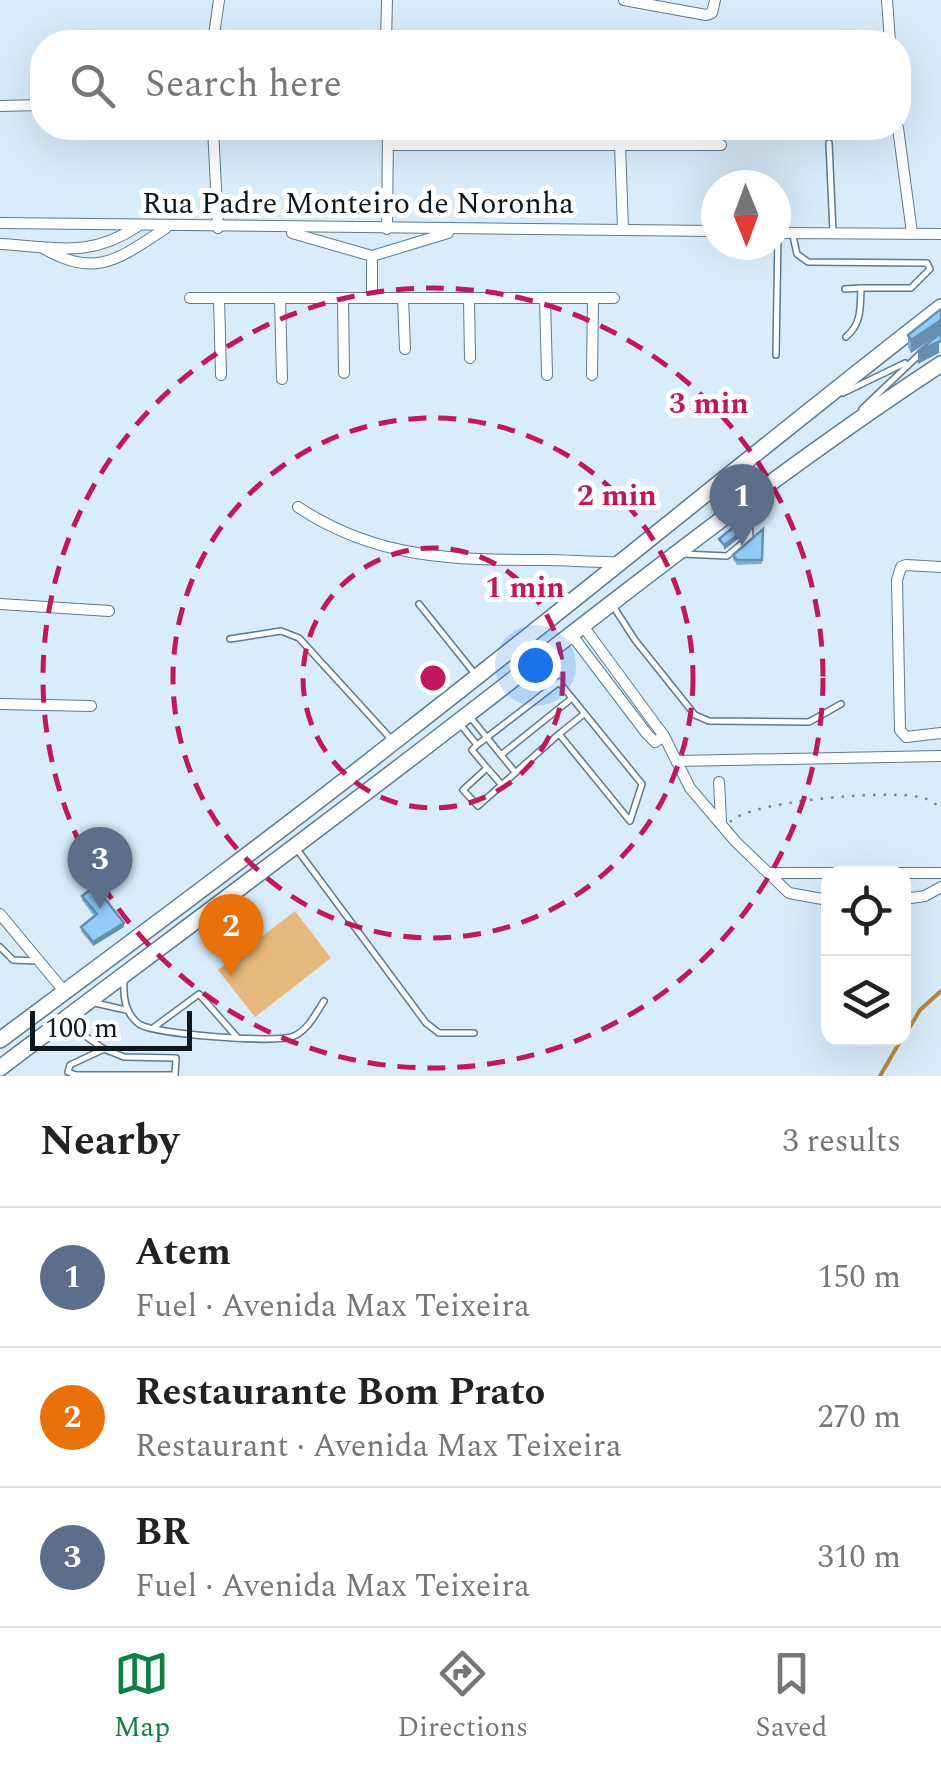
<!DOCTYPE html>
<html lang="en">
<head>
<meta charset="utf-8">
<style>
  :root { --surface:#fff; --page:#f2f2f2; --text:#222; --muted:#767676; --line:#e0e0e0; --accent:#0b8043 }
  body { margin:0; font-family:Spectral,serif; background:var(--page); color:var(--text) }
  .controls { position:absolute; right:30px; bottom:30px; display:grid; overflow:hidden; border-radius:20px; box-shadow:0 10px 40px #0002 }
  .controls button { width:90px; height:90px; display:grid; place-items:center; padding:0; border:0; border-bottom:2px solid var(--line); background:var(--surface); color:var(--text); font:50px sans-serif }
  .compass { position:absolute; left:701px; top:170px; width:90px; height:90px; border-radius:50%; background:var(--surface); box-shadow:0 10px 40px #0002; rotate:179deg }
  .scale { position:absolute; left:30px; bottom:25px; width:162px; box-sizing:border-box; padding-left:10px; border:5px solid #0b1820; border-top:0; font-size:28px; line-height:35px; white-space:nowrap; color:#0b1820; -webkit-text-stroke:8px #fff; paint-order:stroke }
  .you { position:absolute; left:535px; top:665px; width:35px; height:35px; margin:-25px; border:8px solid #fff; border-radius:50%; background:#1a73e8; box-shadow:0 0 0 15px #1a73e833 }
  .badge { display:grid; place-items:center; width:65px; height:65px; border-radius:50%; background:var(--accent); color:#fff; font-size:32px; font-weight:700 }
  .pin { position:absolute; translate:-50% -82px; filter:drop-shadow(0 2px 5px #0008) }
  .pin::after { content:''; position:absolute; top:52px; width:35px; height:30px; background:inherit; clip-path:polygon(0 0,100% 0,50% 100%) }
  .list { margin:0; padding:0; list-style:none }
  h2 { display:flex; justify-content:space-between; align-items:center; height:130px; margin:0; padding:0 40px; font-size:42px }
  h2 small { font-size:32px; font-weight:400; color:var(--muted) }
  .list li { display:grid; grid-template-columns:65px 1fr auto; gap:30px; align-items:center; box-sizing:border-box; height:140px; padding:0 40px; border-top:2px solid var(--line) }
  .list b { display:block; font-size:38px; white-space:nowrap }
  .list p { margin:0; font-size:32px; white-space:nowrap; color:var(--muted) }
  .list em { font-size:32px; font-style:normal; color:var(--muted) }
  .icon { flex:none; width:55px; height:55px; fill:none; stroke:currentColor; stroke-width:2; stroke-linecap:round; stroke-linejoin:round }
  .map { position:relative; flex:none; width:941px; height:1076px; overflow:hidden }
  .search { position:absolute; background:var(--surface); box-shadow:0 10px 40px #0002; left:30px; right:30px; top:30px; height:110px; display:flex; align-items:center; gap:25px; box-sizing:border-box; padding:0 35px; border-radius:40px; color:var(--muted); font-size:38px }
  .sheet { height:550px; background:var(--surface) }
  nav { display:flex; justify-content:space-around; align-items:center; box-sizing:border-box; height:140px; border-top:2px solid var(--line); background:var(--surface); font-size:28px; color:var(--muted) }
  nav a { display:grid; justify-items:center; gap:5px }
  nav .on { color:var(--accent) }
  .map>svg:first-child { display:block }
  .green { fill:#e6b87d }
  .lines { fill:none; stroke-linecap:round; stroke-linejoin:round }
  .stream { stroke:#b98741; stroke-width:4 }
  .lane-casing { stroke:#5c7b90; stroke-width:8 }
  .street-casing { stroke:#5c7b90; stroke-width:12 }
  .primary-casing { stroke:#5c7b90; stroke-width:18 }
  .path { stroke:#788995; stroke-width:2.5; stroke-dasharray:2.5 8; stroke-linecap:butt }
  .lane { stroke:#fff; stroke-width:5 }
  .street { stroke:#fff; stroke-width:10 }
  .primary { stroke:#fff; stroke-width:15 }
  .wall { fill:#7eb0d4 }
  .shaded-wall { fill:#6690ad }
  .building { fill:#92cdf7; stroke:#6690ad; stroke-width:2.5 }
  .ring { fill:none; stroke:#c2185b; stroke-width:5; stroke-dasharray:18 12 }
  .labels { text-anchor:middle; stroke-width:10; stroke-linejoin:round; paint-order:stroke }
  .street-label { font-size:30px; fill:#0b1820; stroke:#fff }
  .centre { fill:#c2185b; stroke:#fff; stroke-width:5 }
  .ring-label { font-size:30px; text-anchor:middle; font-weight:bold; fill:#c2185b; stroke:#fff; stroke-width:10; stroke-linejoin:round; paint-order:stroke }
</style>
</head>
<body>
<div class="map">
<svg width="941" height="1076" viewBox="0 0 941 1076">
  <rect width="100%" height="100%" fill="#d8ecfb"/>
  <polygon class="green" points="295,911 331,958 255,1017 218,970"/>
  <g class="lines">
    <g class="stream">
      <polyline points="904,1037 920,1010 941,991"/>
      <polyline points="880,1076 902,1038"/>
    </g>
    <defs>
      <g id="lane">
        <polyline points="829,143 833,233"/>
        <path d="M793,236l4,18 11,8 119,1 3,6 -19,19h-50c-1,21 1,35 -15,49"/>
        <polyline points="845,289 861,288"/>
        <polyline points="776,355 778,233"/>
        <polyline points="843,393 905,363"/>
        <polyline points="862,409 923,351"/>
        <polyline points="682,554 727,556 750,537 748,503"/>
        <polyline points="419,604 475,674"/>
        <polyline points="613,606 635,640 695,715 709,721 809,722 841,704"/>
        <polyline points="230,639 281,631 299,638 392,740"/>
        <polyline points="471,718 501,755"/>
        <polyline points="460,724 477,745 472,750 487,768 463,790 478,806 559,734 630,821 642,784 559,682 477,745"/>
        <polyline points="559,734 584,714"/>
        <polyline points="487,768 501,784"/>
        <polyline points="515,772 501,755 572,698"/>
        <polyline points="296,848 426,1023 439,1033 474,1033"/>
        <polyline points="0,947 13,960 37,961"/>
        <path d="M124,982c-1,16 1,32 15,42 13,10 139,20 155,12 14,-6 22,-23 30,-35"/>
        <polyline points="95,1003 126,1010"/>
        <polyline points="65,1022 104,1049 124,1057 176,1058 175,1075 76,1075 68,1072 70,1065 104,1049"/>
        <polyline points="153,1028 199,994 236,1036"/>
      </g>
      <g id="street">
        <polyline points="624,0 706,15 712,13 715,0"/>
        <polyline points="887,0 890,42"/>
        <polyline points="213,42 219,0"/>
        <polyline points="386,42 387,0"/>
        <polyline points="0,106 42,105"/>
        <polyline points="213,128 218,228"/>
        <polyline points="610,128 620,144 623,230"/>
        <polyline points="898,128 912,233"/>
        <polyline points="388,145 721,145"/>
        <polyline points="0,223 716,231"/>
        <polyline points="387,229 388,128"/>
        <polyline points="292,233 372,256 448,233"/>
        <polyline points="776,233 941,234"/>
        <path d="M0,244c55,3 89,15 138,-18"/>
        <path d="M41,247c55,32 76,13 125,-19"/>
        <polyline points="190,298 614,298"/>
        <polyline points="219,298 221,375"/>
        <polyline points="280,298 282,379"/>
        <polyline points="343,298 344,373"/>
        <polyline points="372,298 372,256"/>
        <polyline points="403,298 405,349"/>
        <polyline points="469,298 470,358"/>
        <polyline points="545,298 547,375"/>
        <polyline points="592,375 593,298"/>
        <path d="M298,507c78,52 156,53 246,53 26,0 51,3 77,2"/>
        <polyline points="941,567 906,565 901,567 897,580 900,730 906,737 941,733"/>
        <polyline points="0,604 109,611"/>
        <polyline points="583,626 664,736 690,788 736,842 789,893 828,900"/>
        <polyline points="571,634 647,734 655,742 664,736"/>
        <polyline points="0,704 91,706"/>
        <polyline points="677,761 941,756"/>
        <polyline points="719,782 721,821"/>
        <polyline points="768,873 941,873"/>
        <polyline points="904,899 925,896 941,887"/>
        <polyline points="0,914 64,991"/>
      </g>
      <g id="primary">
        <path d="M0,1040c137,-102 275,-204 409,-310 179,-139 353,-284 532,-423"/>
        <path d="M0,1068c151,-114 304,-227 454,-343 160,-123 318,-250 487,-361"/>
      </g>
    </defs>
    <use href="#lane" class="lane-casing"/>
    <use href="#street" class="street-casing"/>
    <use href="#primary" class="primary-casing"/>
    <path class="path" d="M730,822c21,-22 159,-32 190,-25 8,1 13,7 21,9"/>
    <use href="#lane" class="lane"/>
    <use href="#street" class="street"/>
    <use href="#primary" class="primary"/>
  </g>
  <g class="wall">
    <polygon points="941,309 911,353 908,347 908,335"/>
    <polygon points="763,529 762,564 737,565 733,559 733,555"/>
    <polygon points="82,896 124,927 93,946 81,931 81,927 94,916 82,900"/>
  </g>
  <g class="shaded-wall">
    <polygon points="941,320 941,333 911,353 911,340"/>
    <polygon points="939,340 939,353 918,364 918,351"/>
    <polygon points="744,530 744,534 724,550 724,545"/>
    <polygon points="124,923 124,927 93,946 93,942"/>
  </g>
  <g class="building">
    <polygon points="941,309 941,320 911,340 908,335"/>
    <polygon points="941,333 941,341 918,351"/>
    <polygon points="742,520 744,530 724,545 719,539"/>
    <polygon points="763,529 762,560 737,560 733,555"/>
    <polygon points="95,886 124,923 93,942 81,927 97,914 82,896"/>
  </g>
  <g class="ring">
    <circle cx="433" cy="678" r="130"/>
    <circle cx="433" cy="678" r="260"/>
    <circle cx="433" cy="678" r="390"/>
  </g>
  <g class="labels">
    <g class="street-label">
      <text x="358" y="213">Rua Padre Monteiro de Noronha</text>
    </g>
  </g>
  <circle cx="433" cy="678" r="15" class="centre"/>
  <g class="ring-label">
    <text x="709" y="413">3 min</text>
    <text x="617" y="505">2 min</text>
    <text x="525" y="597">1 min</text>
  </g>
</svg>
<div class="controls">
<button><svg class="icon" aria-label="locate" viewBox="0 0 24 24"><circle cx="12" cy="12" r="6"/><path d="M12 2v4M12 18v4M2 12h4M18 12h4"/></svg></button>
<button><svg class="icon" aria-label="layers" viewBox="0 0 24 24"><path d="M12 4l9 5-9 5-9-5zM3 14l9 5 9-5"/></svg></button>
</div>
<svg class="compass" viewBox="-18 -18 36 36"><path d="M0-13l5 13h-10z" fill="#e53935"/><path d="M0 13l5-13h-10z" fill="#767676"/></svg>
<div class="scale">100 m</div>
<div class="you"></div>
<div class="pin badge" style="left:742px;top:546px;background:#5c6f8a">1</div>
<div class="pin badge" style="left:231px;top:976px;background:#e8710a">2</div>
<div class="pin badge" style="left:100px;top:909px;background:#5c6f8a">3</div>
<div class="search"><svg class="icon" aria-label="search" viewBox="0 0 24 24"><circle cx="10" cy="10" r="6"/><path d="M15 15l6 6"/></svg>Search here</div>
</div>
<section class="sheet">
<h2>Nearby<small>3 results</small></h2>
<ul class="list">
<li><span class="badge" style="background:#5c6f8a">1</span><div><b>Atem</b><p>Fuel · Avenida Max Teixeira</p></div><em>150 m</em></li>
<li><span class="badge" style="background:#e8710a">2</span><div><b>Restaurante Bom Prato</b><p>Restaurant · Avenida Max Teixeira</p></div><em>270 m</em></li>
<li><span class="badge" style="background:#5c6f8a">3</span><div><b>BR</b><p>Fuel · Avenida Max Teixeira</p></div><em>310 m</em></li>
</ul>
</section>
<nav>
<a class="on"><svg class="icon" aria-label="map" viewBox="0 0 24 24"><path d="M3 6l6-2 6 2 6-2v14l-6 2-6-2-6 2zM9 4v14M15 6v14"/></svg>Map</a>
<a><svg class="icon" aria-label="directions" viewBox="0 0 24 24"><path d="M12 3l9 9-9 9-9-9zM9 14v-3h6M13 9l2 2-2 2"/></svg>Directions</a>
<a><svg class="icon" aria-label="saved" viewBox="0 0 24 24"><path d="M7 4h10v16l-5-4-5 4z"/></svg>Saved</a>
</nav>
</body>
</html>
